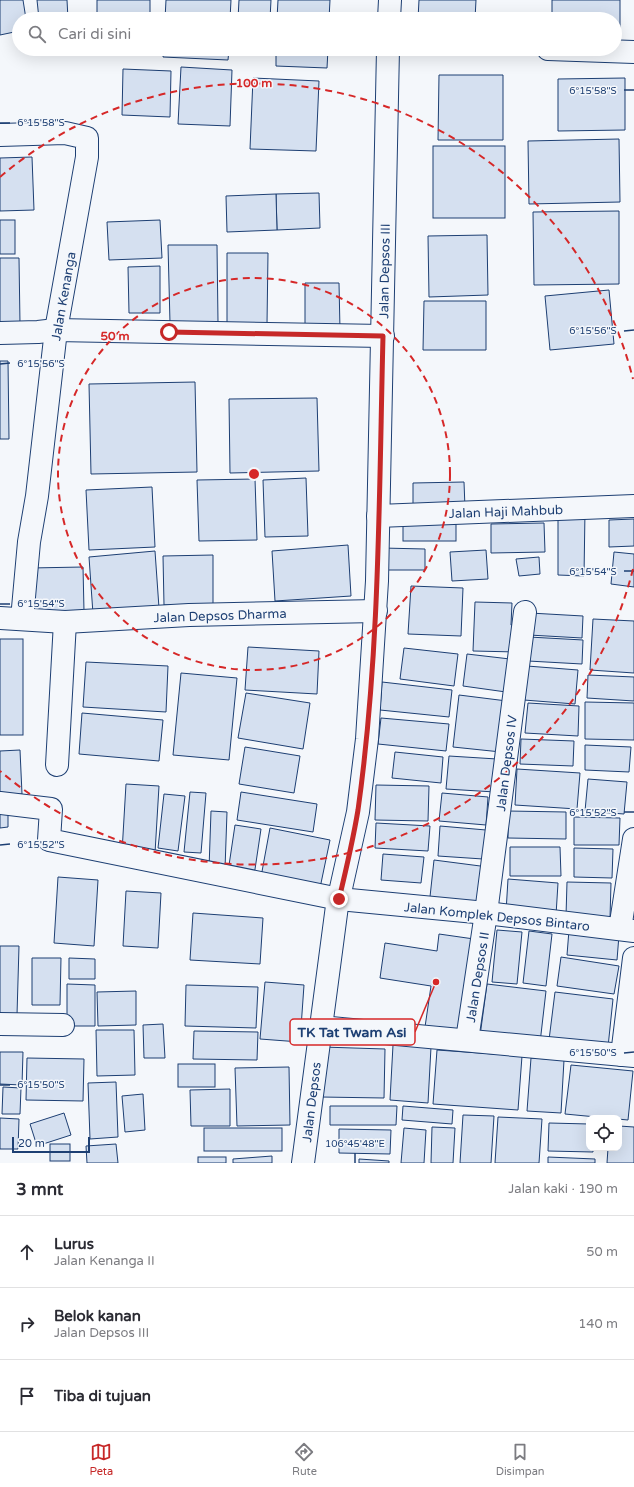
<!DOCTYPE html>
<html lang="id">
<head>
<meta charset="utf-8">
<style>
  :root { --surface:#fff; --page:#f7f7f7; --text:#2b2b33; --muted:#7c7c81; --line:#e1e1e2; --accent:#c62828 }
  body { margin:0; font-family:"Varela Round",sans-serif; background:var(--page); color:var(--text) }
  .controls { position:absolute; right:12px; bottom:12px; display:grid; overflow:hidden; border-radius:8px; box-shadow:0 4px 16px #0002 }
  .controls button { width:36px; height:36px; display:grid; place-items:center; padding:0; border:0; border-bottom:1px solid var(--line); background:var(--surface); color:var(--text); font:20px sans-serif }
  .scale { position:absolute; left:12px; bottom:10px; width:78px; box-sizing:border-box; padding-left:4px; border:2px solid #1d3f73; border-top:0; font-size:11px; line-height:14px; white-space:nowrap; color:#1d3f73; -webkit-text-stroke:3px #f4f7fb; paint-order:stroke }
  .stop { position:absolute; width:12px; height:12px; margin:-9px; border:3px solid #c62828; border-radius:50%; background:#fff }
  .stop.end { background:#c62828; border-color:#fff; box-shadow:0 1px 4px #0008 }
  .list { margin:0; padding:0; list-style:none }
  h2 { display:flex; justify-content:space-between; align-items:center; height:52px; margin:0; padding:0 16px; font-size:17px }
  h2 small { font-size:13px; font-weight:400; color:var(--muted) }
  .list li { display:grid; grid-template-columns:26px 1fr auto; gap:12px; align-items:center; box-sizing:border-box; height:72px; padding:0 16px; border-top:1px solid var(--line) }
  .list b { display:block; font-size:15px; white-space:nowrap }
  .list p { margin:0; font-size:13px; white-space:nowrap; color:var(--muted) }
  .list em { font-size:13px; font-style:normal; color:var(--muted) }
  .icon { flex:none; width:22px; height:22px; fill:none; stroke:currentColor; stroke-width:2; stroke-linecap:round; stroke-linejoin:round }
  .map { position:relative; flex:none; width:634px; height:1163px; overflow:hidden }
  .search { position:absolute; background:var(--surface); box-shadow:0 4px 16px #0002; left:12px; right:12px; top:12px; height:44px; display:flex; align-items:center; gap:10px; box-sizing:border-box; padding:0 14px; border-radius:22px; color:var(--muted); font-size:15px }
  .sheet { height:268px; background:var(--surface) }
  nav { display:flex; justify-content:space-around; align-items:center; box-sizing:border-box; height:56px; border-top:1px solid var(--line); background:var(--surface); font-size:11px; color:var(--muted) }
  nav a { display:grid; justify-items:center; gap:2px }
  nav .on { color:var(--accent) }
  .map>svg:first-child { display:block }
  .building { fill:#d5e0f0; stroke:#1d3f73 }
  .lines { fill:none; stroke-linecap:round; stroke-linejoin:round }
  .minor-casing { stroke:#1d3f73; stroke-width:24 }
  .minor { stroke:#f4f7fb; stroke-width:22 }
  .route { stroke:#c62828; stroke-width:5 }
  .ticks { fill:none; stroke:#1d3f73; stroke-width:1.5 }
  .ring { fill:none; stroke:#d62828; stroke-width:2; stroke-dasharray:7 5 }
  .labels { text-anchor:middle; stroke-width:3; stroke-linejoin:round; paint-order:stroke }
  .street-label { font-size:13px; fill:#1d3f73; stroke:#f4f7fb }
  .ticks-label { font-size:10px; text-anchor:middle; fill:#1d3f73; stroke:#f4f7fb; stroke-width:3; stroke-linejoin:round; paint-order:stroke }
  .centre { fill:#d62828; stroke:#f4f7fb; stroke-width:2 }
  .ring-label { font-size:12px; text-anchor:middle; font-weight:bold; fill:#d62828; stroke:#f4f7fb; stroke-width:3; stroke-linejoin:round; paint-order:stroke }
  .leader { fill:none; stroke:#d62828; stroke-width:1.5 }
  .callout-dot { fill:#d62828; stroke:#f4f7fb; stroke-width:1.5 }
  .callout { fill:#f4f7fb; stroke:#d62828; stroke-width:1.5 }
  .callout-label { font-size:14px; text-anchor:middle; font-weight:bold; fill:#1d3f73 }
</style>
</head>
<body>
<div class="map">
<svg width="634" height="1163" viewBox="0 0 634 1163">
  <rect width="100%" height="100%" fill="#f4f7fb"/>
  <g class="building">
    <polygon points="0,0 23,0 26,19 19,19 19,31 0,35"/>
    <polygon points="37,0 67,0 68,19 39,19"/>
    <rect x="97" y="0" width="53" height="19"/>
    <polygon points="166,0 231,0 230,19 165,19"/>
    <polygon points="239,0 271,0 270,19 238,19"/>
    <polygon points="278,0 330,0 329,19 277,19"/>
    <polygon points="419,0 476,0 475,19 418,19"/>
    <polygon points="552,0 620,0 620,37 615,37 615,19 552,19"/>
    <polygon points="164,49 229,49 228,60 163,57"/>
    <polygon points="276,49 328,49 327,68 276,66"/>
    <polygon points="181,67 232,70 230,126 178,124"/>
    <polygon points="123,69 171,71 170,117 122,115"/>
    <polygon points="439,75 503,75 503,140 438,140"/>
    <polygon points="253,78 319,81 316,151 250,149"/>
    <polygon points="625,78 625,130 558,131 558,79"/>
    <polygon points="619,139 620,202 529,204 528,141"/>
    <rect x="433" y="146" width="72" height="72"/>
    <polygon points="32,157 34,210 0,211 0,158"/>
    <polygon points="319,193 320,228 277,230 276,194"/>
    <polygon points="276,194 277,230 227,232 226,196"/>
    <polygon points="619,211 619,284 534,285 533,212"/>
    <rect x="0" y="220" width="15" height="34"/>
    <polygon points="160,220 162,258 109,260 107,222"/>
    <polygon points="487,235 488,295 429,297 428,236"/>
    <polygon points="168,245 217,245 218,322 170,323"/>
    <polygon points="227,253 268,253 267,324 227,324"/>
    <polygon points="0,258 19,258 20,324 0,325"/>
    <polygon points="160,266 160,313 129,313 128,267"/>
    <polygon points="305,283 339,283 340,330 305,331"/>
    <polygon points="609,290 614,344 550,350 545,296"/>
    <polygon points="424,301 486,301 486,350 423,350"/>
    <polygon points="0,361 8,361 9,439 0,439"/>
    <polygon points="195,382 197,472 91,474 89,384"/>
    <polygon points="317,398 319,471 230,473 229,399"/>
    <polygon points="306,478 308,536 265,537 263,480"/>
    <polygon points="255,479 257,540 199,541 197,480"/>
    <polygon points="464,482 465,508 413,510 413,483"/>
    <polygon points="152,487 155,547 89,550 86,490"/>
    <polygon points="558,510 585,511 584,576 558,575"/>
    <polygon points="634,519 634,546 609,547 609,520"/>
    <polygon points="544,523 545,552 491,553 491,524"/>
    <rect x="403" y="524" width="53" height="17"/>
    <polygon points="348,545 351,596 275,601 272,551"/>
    <polygon points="382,548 425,549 425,570 382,570"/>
    <polygon points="486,550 488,579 452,581 450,552"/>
    <polygon points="155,551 159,608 93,614 89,557"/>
    <polygon points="614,552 634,554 634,587 611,584"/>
    <polygon points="213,555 213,605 164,605 163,556"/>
    <polygon points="539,557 540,574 519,576 516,559"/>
    <polygon points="83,567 84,611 31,613 30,568"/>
    <polygon points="411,586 463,588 461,636 408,634"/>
    <polygon points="475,602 512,603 511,625 518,625 517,652 473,651"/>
    <polygon points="530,613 583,616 582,638 529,635"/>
    <polygon points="593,619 634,621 634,673 590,670"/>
    <polygon points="529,637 583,640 582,664 528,661"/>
    <rect x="0" y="639" width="23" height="96"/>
    <polygon points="248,647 319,651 317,694 245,690"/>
    <polygon points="404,648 458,654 454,686 400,679"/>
    <polygon points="467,654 510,659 506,692 463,686"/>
    <polygon points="86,662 168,666 166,712 83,707"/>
    <polygon points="527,666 578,670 575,704 524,700"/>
    <polygon points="181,673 237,678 229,760 173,755"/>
    <polygon points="588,675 634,677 634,701 587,698"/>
    <polygon points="382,682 452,690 449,717 380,710"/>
    <polygon points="246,693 310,703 303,749 238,738"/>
    <polygon points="459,695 507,701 501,752 453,747"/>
    <polygon points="585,702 634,703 634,740 585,739"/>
    <polygon points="528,703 579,706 578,736 525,733"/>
    <polygon points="82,713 163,720 159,761 79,754"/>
    <polygon points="381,718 449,724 446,751 378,744"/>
    <polygon points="521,739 574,741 573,766 520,764"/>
    <polygon points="585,745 631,747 629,772 585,770"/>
    <polygon points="245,747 300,756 294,793 239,784"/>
    <polygon points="20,750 22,794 0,796 0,751"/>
    <polygon points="395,752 443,757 441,783 392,778"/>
    <polygon points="449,756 497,759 495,792 446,789"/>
    <polygon points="517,769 580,773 577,809 515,805"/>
    <polygon points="588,779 627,782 624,814 585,811"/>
    <polygon points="126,784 159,786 155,853 122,852"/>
    <polygon points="376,785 429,786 428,821 375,820"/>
    <polygon points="190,792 206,793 201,853 184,852"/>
    <polygon points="241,792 317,804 313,832 237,820"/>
    <polygon points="442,793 488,797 486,825 439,821"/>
    <polygon points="164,794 185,796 178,851 158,848"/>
    <polygon points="0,806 8,806 8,827 0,828"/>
    <polygon points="211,811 227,812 225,869 209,869"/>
    <polygon points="508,811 566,812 566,839 508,838"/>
    <polygon points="574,817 620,818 619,845 574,845"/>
    <polygon points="376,823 430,826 428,851 375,848"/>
    <polygon points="235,825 261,829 254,876 228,872"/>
    <polygon points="440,826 486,830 483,859 438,856"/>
    <polygon points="270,828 330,840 320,888 261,877"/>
    <polygon points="510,847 560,847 561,876 510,876"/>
    <polygon points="574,848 613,849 612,878 574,877"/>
    <polygon points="383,854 424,857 421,883 381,880"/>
    <polygon points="434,860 488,867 482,912 429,906"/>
    <polygon points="58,877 98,880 94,946 54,943"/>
    <polygon points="508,879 558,883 556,915 506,912"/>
    <polygon points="567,882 611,883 610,918 566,916"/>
    <polygon points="126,891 161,893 158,948 123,946"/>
    <polygon points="193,913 263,918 260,964 190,960"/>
    <polygon points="497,930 522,932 517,984 492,982"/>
    <polygon points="569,930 619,935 617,960 567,955"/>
    <polygon points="529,931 552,934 546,986 523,983"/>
    <polygon points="439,934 474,939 460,1032 425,1027 431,986 380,978 385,943 437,951"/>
    <polygon points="0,946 19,946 17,1015 0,1015"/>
    <polygon points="561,957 619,966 614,994 557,986"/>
    <polygon points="32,958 61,958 60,1005 32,1005"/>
    <polygon points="69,958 95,959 95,979 69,979"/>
    <polygon points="265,982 304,985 300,1042 260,1039"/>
    <polygon points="67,984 95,985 95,1026 67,1026"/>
    <polygon points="487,984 546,991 540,1043 480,1036"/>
    <polygon points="186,985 258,987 256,1028 185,1026"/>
    <polygon points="136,991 136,1025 98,1026 97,992"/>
    <polygon points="555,992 613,999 608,1047 549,1040"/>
    <polygon points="163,1024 165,1058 144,1058 143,1025"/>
    <polygon points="96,1030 134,1030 135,1075 97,1076"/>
    <polygon points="194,1031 258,1032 257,1060 193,1059"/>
    <polygon points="393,1045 431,1047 428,1103 390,1100"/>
    <polygon points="322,1047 385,1049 384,1098 321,1097"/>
    <polygon points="437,1050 522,1056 518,1110 433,1104"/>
    <polygon points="0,1052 23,1052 22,1085 0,1084"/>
    <polygon points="27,1058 84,1059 83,1101 26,1100"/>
    <polygon points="531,1058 564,1060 561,1113 527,1111"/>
    <rect x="178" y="1064" width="37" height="23"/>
    <polygon points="571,1065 633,1071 628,1120 565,1114"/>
    <polygon points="289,1067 290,1125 237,1126 235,1068"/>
    <polygon points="116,1082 118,1137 90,1139 88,1083"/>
    <polygon points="3,1087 21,1088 20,1114 2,1114"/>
    <polygon points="230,1089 230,1126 191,1126 190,1090"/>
    <polygon points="143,1094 145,1130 125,1132 122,1096"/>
    <polygon points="330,1106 397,1106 396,1125 330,1125"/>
    <polygon points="403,1106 453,1110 452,1124 402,1120"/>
    <polygon points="64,1113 71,1135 37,1146 30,1124"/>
    <polygon points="463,1115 494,1116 491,1163 460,1163"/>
    <polygon points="498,1117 542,1119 539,1163 495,1163"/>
    <polygon points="0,1118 19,1119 18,1149 0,1149"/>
    <polygon points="549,1123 589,1124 589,1148 593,1148 593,1152 548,1151"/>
    <polygon points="619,1126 634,1127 634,1163 607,1163 608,1148 619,1148"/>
    <polygon points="432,1127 455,1128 453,1163 431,1163"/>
    <rect x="204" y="1128" width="78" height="23"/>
    <polygon points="404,1128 426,1130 424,1163 401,1163"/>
    <polygon points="339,1129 391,1130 390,1154 339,1153"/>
    <rect x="50" y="1144" width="20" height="17"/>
    <polygon points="116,1144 118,1163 87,1163 86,1146"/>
    <polygon points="272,1156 272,1163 233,1163 233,1159"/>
    <rect x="198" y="1157" width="28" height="6"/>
    <polygon points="548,1157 595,1159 595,1163 548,1163"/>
    <polygon points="359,1159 389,1161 389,1163 359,1163"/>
  </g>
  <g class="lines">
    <defs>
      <g id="minor">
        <polyline points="389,19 390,0"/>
        <polyline points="548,49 634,52"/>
        <polyline points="0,135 65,133 87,138 87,157 56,330 37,496 29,542 22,619"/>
        <polyline points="0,333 38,332 56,330 383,336"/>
        <polyline points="378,516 634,506"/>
        <polyline points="0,618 65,622 189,615 376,611"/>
        <polyline points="57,765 65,622"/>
        <polyline points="0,803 51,809 49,840 339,899 486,913 634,931"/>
        <polyline points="620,929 634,839"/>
        <polyline points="0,1024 63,1025"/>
        <polyline points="320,1027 634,1056"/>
        <polyline points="467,1040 486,913 525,612"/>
        <polyline points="622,1055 634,958"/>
        <polyline points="303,1163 337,906 358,812 367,739 377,581 388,49"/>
      </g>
    </defs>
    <use href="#minor" class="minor-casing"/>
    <use href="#minor" class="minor"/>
  </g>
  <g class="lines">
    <path class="route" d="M169,332l214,4c-4,158 -3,317 -25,474 -5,30 -12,60 -19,89"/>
  </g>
  <path class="ticks" d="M624,90h10M0,123h10M624,331l10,-1M0,364l10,-1M624,571h10M0,604h10M624,812h10M0,845l10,-1M624,1053l10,-1M0,1085h10M355,1153v10"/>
  <g class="ring">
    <circle cx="254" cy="474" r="196"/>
    <path d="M633 569A391 391 0 0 1 0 771M0 177A391 391 0 0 1 633 379"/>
  </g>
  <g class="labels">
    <g class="street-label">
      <text transform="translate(384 271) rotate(-89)" y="5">Jalan Depsos III</text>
      <text transform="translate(63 296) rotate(-80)" y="5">Jalan Kenanga</text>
      <text transform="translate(506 511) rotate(-2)" y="5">Jalan Haji Mahbub</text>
      <text transform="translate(220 615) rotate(-2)" y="5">Jalan Depsos Dharma</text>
      <text transform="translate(506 763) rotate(-83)" y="5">Jalan Depsos IV</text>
      <text transform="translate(497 916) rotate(6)" y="5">Jalan Komplek Depsos Bintaro</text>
      <text transform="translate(477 977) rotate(-81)" y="5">Jalan Depsos II</text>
      <text transform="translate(311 1102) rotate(-83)" y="5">Jalan Depsos</text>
    </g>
  </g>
  <g class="ticks-label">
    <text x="593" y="94">6°15'58"S</text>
    <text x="41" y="126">6°15'58"S</text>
    <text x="593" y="334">6°15'56"S</text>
    <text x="41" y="367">6°15'56"S</text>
    <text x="593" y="575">6°15'54"S</text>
    <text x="41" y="607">6°15'54"S</text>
    <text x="593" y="816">6°15'52"S</text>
    <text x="41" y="848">6°15'52"S</text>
    <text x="593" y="1056">6°15'50"S</text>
    <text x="41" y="1088">6°15'50"S</text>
    <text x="355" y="1147">106°45'48"E</text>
  </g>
  <circle cx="254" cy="474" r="6" class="centre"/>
  <g class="ring-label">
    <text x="254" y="87">100 m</text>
    <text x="115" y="340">50 m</text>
  </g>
  <path class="leader" d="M436 982L415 1032"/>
  <circle class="callout-dot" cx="436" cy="982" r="4"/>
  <rect class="callout" x="290" y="1019" width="125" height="26" rx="4"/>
  <g class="callout-label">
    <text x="352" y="1037">TK Tat Twam Asi</text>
  </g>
</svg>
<div class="controls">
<button><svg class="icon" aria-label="locate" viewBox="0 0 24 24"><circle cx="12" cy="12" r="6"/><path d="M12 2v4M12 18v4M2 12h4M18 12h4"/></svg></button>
</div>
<div class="scale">20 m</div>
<div class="stop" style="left:169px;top:332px"></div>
<div class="stop end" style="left:339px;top:899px"></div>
<div class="search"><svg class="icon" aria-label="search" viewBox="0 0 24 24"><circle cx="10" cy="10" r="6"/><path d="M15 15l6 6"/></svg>Cari di sini</div>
</div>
<section class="sheet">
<h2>3 mnt<small>Jalan kaki · 190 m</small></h2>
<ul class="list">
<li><svg class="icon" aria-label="ahead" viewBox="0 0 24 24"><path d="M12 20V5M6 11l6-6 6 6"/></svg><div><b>Lurus</b><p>Jalan Kenanga II</p></div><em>50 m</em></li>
<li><svg class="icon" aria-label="right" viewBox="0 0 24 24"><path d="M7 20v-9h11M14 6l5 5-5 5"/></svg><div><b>Belok kanan</b><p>Jalan Depsos III</p></div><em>140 m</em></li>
<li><svg class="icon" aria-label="arrive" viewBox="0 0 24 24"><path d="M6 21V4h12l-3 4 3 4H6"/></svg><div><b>Tiba di tujuan</b></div></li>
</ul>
</section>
<nav>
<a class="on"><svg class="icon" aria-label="map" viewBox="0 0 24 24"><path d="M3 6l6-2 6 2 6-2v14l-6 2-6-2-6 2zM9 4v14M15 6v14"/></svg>Peta</a>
<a><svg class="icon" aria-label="directions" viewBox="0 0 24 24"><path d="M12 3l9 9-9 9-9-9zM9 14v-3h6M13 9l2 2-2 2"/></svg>Rute</a>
<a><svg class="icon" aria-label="saved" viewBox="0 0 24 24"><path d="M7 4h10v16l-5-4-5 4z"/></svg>Disimpan</a>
</nav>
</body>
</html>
